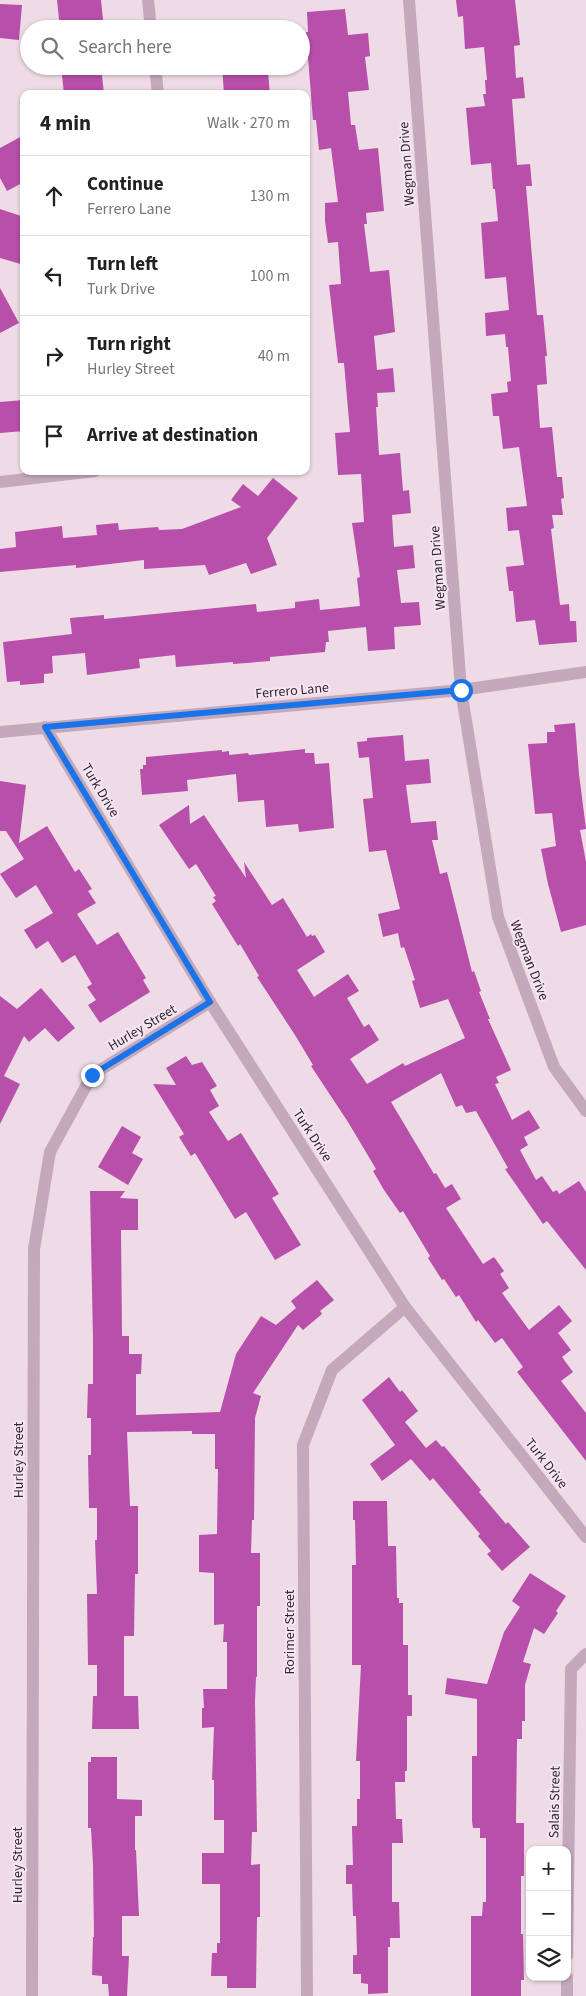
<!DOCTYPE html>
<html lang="en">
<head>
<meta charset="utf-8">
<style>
  :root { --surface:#fff; --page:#f2f2f2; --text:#222; --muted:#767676; --line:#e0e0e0 }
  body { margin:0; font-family:"Source Sans 3",sans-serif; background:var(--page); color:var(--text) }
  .controls { position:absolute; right:15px; bottom:15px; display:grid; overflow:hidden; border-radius:10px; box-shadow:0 1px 4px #0004 }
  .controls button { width:45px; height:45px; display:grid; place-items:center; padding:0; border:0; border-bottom:1px solid var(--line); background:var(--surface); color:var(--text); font:25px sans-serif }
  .stop { position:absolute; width:15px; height:15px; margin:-11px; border:4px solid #1a73e8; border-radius:50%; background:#fff }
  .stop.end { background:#1a73e8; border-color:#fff; box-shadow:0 1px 5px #0008 }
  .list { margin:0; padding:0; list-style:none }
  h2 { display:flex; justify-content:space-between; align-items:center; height:65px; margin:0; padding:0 20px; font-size:21px }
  h2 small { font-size:16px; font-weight:400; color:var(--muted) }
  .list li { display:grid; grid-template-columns:32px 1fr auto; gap:15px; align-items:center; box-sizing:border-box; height:80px; padding:0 20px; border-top:1px solid var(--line) }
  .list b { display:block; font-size:19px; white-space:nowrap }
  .list p { margin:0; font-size:16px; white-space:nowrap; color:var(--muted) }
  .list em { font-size:16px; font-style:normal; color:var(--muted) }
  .icon { flex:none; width:28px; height:28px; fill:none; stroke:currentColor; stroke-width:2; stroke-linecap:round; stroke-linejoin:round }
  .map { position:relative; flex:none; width:586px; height:1996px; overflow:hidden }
  .search { position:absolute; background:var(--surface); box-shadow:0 1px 4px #0004; left:20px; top:20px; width:290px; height:55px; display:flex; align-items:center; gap:12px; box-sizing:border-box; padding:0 18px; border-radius:28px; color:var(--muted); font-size:19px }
  .panel { position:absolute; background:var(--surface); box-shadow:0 1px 4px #0004; left:20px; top:90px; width:290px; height:385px; border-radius:10px }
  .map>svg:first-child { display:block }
  .building { fill:#b74fab }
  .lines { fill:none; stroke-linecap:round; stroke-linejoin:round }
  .street { stroke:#c4a8bb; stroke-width:12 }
  .route { stroke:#1a73e8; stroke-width:6 }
  .labels { text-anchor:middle; stroke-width:4; stroke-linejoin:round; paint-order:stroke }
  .street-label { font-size:14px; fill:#322730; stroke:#f6e6f0 }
</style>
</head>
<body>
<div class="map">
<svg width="586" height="1996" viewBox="0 0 586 1996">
  <rect width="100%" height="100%" fill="#eedbe6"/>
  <g class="building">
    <polygon points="57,0 101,0 104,29 60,29"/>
    <polygon points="456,0 515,0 520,45 514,46 516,78 523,77 525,98 512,99 517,165 530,164 532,186 526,186 532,257 537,315 543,315 547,356 545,356 547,384 537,385 540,428 552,427 557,477 562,477 564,498 561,499 563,515 552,515 554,528 551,529 560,605 569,604 570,621 576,621 577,642 539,645 535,620 516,622 513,591 509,591 506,567 524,565 519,530 508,531 506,508 527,506 519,447 503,449 499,416 493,416 491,394 508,392 507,382 511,381 508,347 506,347 505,334 486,336 485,313 509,310 506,277 485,279 481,223 498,221 495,189 493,189 491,163 471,165 466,108 485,106 483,94 486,94 485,80 487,80 484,47 465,49 463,16 458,17"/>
    <polygon points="0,4 22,5 19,40 0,38"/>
    <polygon points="345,9 348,35 368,33 370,56 365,57 369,90 348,92 351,125 355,125 359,150 378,148 384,211 366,213 367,224 364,224 370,272 389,270 395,332 374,336 377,370 393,368 395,392 377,393 378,407 376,407 379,455 400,453 403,491 409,490 411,513 392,515 394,547 413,545 415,568 397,570 401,603 419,602 421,625 394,627 395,649 368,651 366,627 328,631 329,642 326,642 325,652 270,657 270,661 233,664 233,662 176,667 175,655 139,659 140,668 87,675 85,653 52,656 53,673 44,674 44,683 20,685 20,681 7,682 3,642 72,634 70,618 104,615 104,619 256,604 257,612 295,608 295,602 319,599 320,610 360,606 357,578 360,577 352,523 364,522 361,474 338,475 335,433 350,432 344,363 338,363 329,285 341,284 338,242 328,243 325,221 325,203 338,202 331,148 319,150 316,120 313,120 306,32 308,32 307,12"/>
    <polygon points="61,66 101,66 104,94 64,94"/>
    <polygon points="222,66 256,66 256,73 268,72 270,94 224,94"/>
    <polygon points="24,135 24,182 7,191 0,178 0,148"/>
    <polygon points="0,209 24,217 24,265 0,258"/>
    <polygon points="0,288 19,323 0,333"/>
    <polygon points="24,400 24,431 0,433 0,402"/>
    <polygon points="273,478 298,498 267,538 277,565 251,574 246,563 209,575 205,565 144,569 144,560 76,568 76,565 0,572 0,549 16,547 15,532 62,526 63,538 97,535 96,525 118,523 119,530 158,527 159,530 182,529 241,507 231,500 243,484 258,496"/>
    <polygon points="575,723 579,774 586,829 580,830 586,862 586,925 561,932 548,884 541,849 556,846 552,813 535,814 528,744 547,743 547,732 555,732 554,725"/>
    <polygon points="403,735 405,761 429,759 431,783 406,785 411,823 436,821 438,840 432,840 440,874 447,872 472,972 474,971 481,991 479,992 490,1019 488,1019 511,1070 496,1077 499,1083 495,1084 512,1120 529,1110 540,1128 524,1137 528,1145 520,1150 536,1180 542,1176 553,1192 557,1190 559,1194 579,1181 586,1192 586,1270 547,1221 543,1224 505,1169 508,1168 476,1111 466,1113 462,1105 456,1107 441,1073 391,1102 434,1174 436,1173 445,1188 452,1184 461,1199 446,1208 483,1264 494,1257 504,1271 500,1274 509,1288 502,1293 529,1330 559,1305 572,1321 558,1333 571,1350 562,1357 573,1372 561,1381 586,1413 586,1461 517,1372 523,1367 502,1338 495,1343 478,1320 476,1322 459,1295 456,1297 444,1279 442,1280 428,1258 430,1256 403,1211 400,1213 384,1190 373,1171 376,1169 348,1122 311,1066 313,1065 295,1035 257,977 259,976 240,944 238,946 212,904 216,901 213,897 216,896 196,864 189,869 159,825 189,805 190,824 204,815 246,878 244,862 272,905 283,898 307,937 311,934 312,936 315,935 325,952 297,970 314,997 348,974 359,991 347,998 364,1027 369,1024 379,1040 350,1059 367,1084 403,1063 405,1066 465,1038 448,999 420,1008 412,981 415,980 404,947 401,948 398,933 383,937 378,914 400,909 386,850 369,852 363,799 373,798 369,757 359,758 357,742 367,741 367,738"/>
    <polygon points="305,749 305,753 314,753 315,764 329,763 334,828 299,832 298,824 266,827 264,800 238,802 236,774 187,780 188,791 142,795 140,769 143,769 143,765 146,765 146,757 222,750 222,752 229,751 229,755 248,753 249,755"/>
    <polygon points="0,781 26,785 19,843 47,826 75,872 79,869 92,889 88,891 96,903 77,914 97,945 118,932 146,978 143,980 150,992 100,1023 88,1005 96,1000 87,987 92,984 75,955 62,963 48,941 36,949 24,930 53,913 36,885 16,898 0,874 24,859 6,831 0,831"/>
    <polygon points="41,988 75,1028 58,1042 45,1028 29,1042 24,1036 4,1076 20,1084 0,1124 0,996 17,1009"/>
    <polygon points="186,1056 192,1065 202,1062 217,1086 210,1090 219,1106 209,1112 228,1141 241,1133 279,1194 272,1198 301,1245 275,1260 246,1212 235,1219 195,1153 191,1156 179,1137 184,1134 153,1084 176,1085 166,1068"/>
    <polygon points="122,1126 141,1137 132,1153 143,1159 128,1185 98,1167"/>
    <polygon points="90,1191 125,1191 120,1198 138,1199 138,1230 121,1230 122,1336 129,1336 129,1354 142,1354 141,1374 136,1374 136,1415 220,1412 236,1354 261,1316 276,1325 296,1308 291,1301 317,1280 334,1300 320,1311 322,1314 303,1330 298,1325 253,1393 261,1396 255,1418 254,1520 252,1520 251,1553 260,1553 260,1606 257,1606 257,1677 256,1677 255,1701 257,1832 252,1832 251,1865 260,1864 260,1917 257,1917 256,1988 227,1988 227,1976 211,1976 212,1953 217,1953 217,1943 220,1943 220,1884 202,1884 202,1853 224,1853 224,1820 214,1820 214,1780 212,1780 214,1727 202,1728 202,1708 204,1708 203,1689 227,1689 227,1642 223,1642 224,1624 214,1625 214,1573 199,1572 199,1535 217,1534 218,1469 215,1469 215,1434 192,1434 192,1431 127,1432 130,1506 138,1506 138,1574 135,1574 134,1636 124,1636 124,1696 138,1696 139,1729 92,1729 93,1696 97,1696 97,1665 88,1665 87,1594 97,1594 95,1540 97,1540 97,1508 89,1508 88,1455 91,1455 91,1418 87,1418 88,1384 93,1384 93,1340"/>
    <polygon points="389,1377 400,1392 402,1390 418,1411 405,1422 426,1448 436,1440 442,1447 444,1446 481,1490 479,1492 506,1524 508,1522 530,1547 502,1571 487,1554 491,1551 478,1536 480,1534 433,1478 430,1481 411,1459 382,1481 370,1464 395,1445 362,1400"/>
    <polygon points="353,1501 387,1501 388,1546 396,1546 397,1598 399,1598 399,1603 403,1603 403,1645 408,1645 408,1695 412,1695 412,1716 407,1716 407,1771 405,1771 405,1782 395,1782 396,1819 402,1819 403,1843 392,1843 392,1902 399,1902 400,1938 390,1938 390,1947 388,1947 388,1993 368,1994 368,1984 361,1983 361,1974 353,1974 353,1955 357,1955 356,1916 353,1916 352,1884 346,1884 346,1865 353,1865 352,1826 357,1826 357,1799 360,1799 360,1761 356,1761 361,1665 352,1665 352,1565 356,1565 355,1520 353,1520"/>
    <polygon points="530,1573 566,1596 556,1611 558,1613 544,1634 534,1628 523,1662 531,1664 525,1685 525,1721 522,1721 522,1739 517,1739 516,1823 524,1823 524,1876 521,1876 521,1934 523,1934 524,1980 521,1980 521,1996 471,1996 471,1916 482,1916 483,1902 486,1902 486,1838 480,1838 480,1828 473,1828 472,1821 472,1756 477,1756 477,1699 445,1694 447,1678 487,1684 504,1632 520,1607 512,1601"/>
    <polygon points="91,1757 117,1757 117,1799 142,1800 142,1816 135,1816 135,1850 136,1850 139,1916 122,1916 122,1956 129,1956 127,1996 109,1996 108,1984 102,1984 102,1976 92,1975 93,1937 94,1937 93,1865 91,1828 88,1828 88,1762 91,1762"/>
  </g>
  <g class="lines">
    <g class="street">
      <polyline points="148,0 151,29"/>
      <polyline points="409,0 461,690 498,917 554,1067 586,1111"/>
      <polyline points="155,66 158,94"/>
      <polyline points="0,482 95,471"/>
      <polyline points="45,727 210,1002 405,1307 586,1537"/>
      <polyline points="0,732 461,690 586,672"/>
      <polyline points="567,1956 571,1669 586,1654"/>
      <polyline points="32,1996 34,1249 50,1152 92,1075 210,1002"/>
      <polyline points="307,1996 303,1445 332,1370 405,1307"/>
      <polyline points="567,1996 567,1977"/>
    </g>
  </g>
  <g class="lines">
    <polyline class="route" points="92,1075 210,1002 45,727 461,690"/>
  </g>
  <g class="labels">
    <g class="street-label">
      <text transform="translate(406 164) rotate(-94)" y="5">Wegman Drive</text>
      <text transform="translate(437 568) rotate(-94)" y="5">Wegman Drive</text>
      <text transform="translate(292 690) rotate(-5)" y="5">Ferrero Lane</text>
      <text transform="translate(101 790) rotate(59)" y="5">Turk Drive</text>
      <text transform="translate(530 960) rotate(69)" y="5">Wegman Drive</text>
      <text transform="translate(142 1027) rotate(-31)" y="5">Hurley Street</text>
      <text transform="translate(313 1135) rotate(57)" y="5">Turk Drive</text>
      <text transform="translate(18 1460) rotate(-90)" y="5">Hurley Street</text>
      <text transform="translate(547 1463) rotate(52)" y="5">Turk Drive</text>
      <text transform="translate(289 1632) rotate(-90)" y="5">Rorimer Street</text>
      <text transform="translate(554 1802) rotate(-89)" y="5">Salais Street</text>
      <text transform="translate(17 1865) rotate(-90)" y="5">Hurley Street</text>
    </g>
  </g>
</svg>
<div class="controls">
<button>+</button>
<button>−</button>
<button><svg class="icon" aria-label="layers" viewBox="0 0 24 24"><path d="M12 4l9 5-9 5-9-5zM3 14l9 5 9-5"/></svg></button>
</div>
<div class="stop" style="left:461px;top:690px"></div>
<div class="stop end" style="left:92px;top:1075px"></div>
<div class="search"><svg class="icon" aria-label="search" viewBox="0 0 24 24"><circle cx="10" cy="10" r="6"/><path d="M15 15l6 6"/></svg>Search here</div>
<section class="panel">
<h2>4 min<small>Walk · 270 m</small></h2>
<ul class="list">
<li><svg class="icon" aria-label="ahead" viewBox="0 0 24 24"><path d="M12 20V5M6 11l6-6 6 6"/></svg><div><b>Continue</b><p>Ferrero Lane</p></div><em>130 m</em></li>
<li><svg class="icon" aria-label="left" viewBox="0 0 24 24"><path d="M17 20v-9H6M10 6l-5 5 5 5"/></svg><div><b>Turn left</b><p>Turk Drive</p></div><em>100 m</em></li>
<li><svg class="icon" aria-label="right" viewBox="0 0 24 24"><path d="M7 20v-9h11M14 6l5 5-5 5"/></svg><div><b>Turn right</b><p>Hurley Street</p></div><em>40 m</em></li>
<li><svg class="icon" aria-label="arrive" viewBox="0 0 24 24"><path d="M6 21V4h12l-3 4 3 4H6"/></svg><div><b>Arrive at destination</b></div></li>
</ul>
</section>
</div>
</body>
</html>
